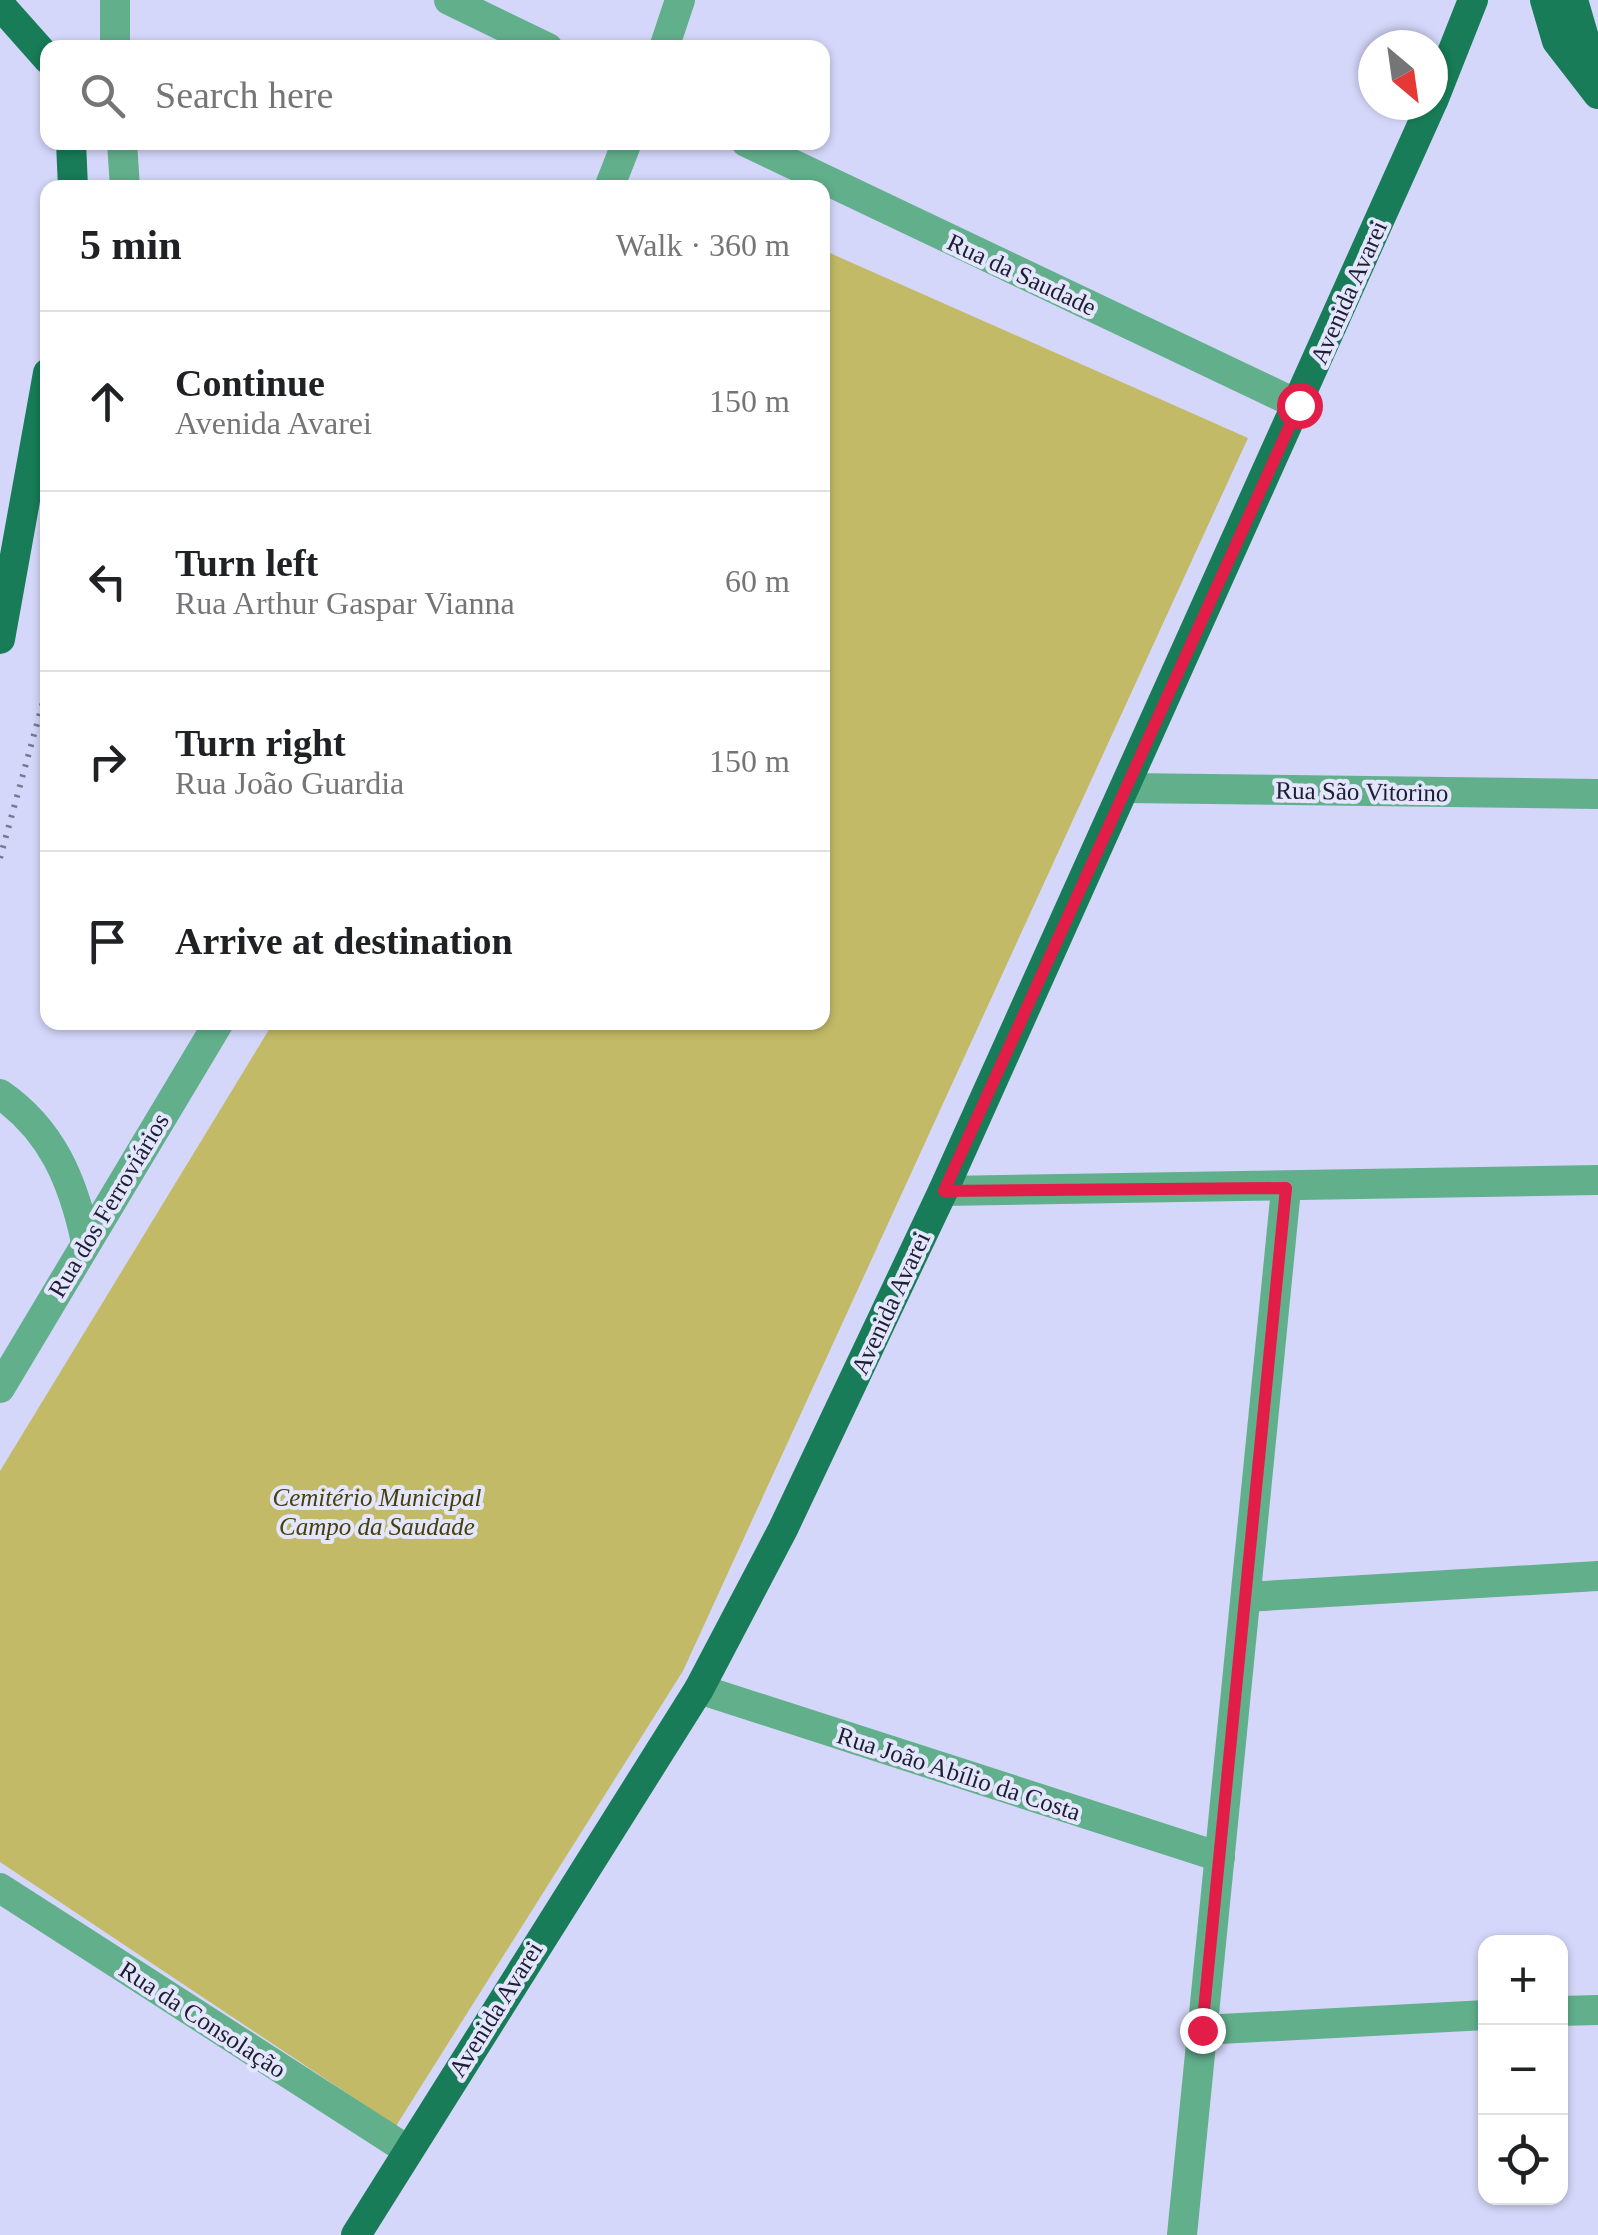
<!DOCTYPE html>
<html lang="en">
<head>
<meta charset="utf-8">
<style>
  :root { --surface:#fff; --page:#f6f6f6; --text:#202124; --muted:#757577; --line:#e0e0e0 }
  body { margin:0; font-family:Georgia,serif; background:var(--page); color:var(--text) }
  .controls { position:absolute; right:30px; bottom:30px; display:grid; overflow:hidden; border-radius:20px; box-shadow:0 2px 8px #0004 }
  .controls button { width:90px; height:90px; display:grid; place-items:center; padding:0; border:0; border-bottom:2px solid var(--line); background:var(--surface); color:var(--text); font:50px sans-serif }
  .compass { position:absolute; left:1358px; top:30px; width:90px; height:90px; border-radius:50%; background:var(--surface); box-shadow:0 2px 8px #0004; rotate:151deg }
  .stop { position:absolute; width:30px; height:30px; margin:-22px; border:8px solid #e11d48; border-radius:50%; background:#fff }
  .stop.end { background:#e11d48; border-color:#fff; box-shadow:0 2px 10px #0008 }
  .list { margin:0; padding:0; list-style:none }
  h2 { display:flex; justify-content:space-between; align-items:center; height:130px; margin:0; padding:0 40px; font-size:42px }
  h2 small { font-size:32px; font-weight:400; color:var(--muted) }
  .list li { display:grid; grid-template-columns:65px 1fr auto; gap:30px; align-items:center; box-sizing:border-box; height:180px; padding:0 40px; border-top:2px solid var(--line) }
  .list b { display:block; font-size:38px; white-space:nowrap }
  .list p { margin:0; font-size:32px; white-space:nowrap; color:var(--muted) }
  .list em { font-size:32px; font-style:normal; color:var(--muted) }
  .icon { flex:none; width:55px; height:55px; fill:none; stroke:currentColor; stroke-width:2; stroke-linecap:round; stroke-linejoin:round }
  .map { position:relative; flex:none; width:1598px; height:2235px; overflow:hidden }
  .search { position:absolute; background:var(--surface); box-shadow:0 2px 8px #0004; left:40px; top:40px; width:790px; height:110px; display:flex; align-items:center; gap:25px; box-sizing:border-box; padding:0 35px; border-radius:20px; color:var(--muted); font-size:38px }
  .panel { position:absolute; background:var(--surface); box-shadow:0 2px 8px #0004; left:40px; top:180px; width:790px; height:850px; border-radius:20px }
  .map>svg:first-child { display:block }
  .green { fill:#c3ba67 }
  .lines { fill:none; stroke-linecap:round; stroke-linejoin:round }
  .path { stroke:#777894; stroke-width:6; stroke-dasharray:2.5 8; stroke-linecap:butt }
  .minor { stroke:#62af8c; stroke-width:30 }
  .major { stroke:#177c57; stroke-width:30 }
  .route { stroke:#e11d48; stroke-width:12 }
  .labels { text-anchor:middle; stroke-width:8; stroke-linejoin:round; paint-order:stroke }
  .street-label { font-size:25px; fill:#1e1e33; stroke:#e4e6fd }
  .park-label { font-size:25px; font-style:italic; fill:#474009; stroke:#e4e6fd }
</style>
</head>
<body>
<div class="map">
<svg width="1598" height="2235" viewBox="0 0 1598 2235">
  <rect width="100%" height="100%" fill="#d5d7fa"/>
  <polygon class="green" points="823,250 1248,438 683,1671 396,2126 0,1862 0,1471 273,1023 822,1022"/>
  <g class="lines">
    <polyline class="path" points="0,858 48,684"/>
    <g class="minor">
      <polyline points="449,0 548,48"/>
      <polyline points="115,48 115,0"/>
      <polyline points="664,48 680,0"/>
      <polyline points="122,142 125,188"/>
      <polyline points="746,142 1299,405"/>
      <polyline points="609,188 627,142"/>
      <polyline points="1126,788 1598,794"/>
      <path d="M0,1094c52,36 73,87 86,148"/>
      <polyline points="943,1191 1598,1180"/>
      <polyline points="0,1388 219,1022"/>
      <polyline points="1246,1597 1598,1576"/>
      <polyline points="699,1689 1220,1857"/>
      <polyline points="0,1888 406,2149"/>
      <polyline points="1560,2011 1598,2010"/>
      <polyline points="1202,2030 1486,2015"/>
      <polyline points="1182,2235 1286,1189"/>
    </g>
    <g class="major">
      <polyline points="1545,0 1557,41 1598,94"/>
      <polyline points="1573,0 1596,79"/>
      <polyline points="0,5 48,59"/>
      <polyline points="1433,101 1473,0"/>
      <polyline points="71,142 73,188"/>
      <polyline points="0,639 48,373"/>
      <polyline points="356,2235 699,1689 783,1529 943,1191 1431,105"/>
    </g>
  </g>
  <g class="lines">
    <polyline class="route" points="1202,2030 1286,1188 944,1191 1299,405"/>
  </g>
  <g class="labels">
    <g class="street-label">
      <text transform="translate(1022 274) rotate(25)" y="9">Rua da Saudade</text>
      <text transform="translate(1348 292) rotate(-66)" y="9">Avenida Avarei</text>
      <text transform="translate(1362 791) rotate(1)" y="9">Rua São Vitorino</text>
      <text transform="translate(108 1205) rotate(-59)" y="9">Rua dos Ferroviários</text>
      <text transform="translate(890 1303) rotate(-65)" y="9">Avenida Avarei</text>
      <text transform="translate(959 1773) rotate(18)" y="9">Rua João Abílio da Costa</text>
      <text transform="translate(495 2009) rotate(-58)" y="9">Avenida Avarei</text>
      <text transform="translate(203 2019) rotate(33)" y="9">Rua da Consolação</text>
    </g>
    <g class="park-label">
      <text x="377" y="1506">Cemitério Municipal<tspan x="377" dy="29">Campo da Saudade</tspan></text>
    </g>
  </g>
</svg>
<div class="controls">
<button>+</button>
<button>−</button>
<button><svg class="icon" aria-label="locate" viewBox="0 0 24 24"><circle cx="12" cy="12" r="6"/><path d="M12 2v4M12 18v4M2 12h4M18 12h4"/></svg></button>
</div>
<svg class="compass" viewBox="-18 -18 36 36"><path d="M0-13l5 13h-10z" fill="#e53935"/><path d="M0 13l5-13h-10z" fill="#757577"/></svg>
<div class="stop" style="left:1299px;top:405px"></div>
<div class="stop end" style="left:1202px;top:2030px"></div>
<div class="search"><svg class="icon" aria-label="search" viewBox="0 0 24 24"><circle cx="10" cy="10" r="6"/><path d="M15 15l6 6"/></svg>Search here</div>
<section class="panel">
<h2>5 min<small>Walk · 360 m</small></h2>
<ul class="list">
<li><svg class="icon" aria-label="ahead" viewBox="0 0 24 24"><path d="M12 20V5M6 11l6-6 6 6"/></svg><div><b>Continue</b><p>Avenida Avarei</p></div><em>150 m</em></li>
<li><svg class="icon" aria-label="left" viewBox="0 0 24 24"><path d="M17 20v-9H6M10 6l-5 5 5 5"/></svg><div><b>Turn left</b><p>Rua Arthur Gaspar Vianna</p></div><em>60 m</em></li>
<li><svg class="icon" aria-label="right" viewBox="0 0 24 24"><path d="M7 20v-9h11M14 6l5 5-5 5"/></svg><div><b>Turn right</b><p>Rua João Guardia</p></div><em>150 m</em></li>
<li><svg class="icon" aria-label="arrive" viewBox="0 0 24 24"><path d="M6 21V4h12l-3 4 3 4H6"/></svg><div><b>Arrive at destination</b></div></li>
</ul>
</section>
</div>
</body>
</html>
